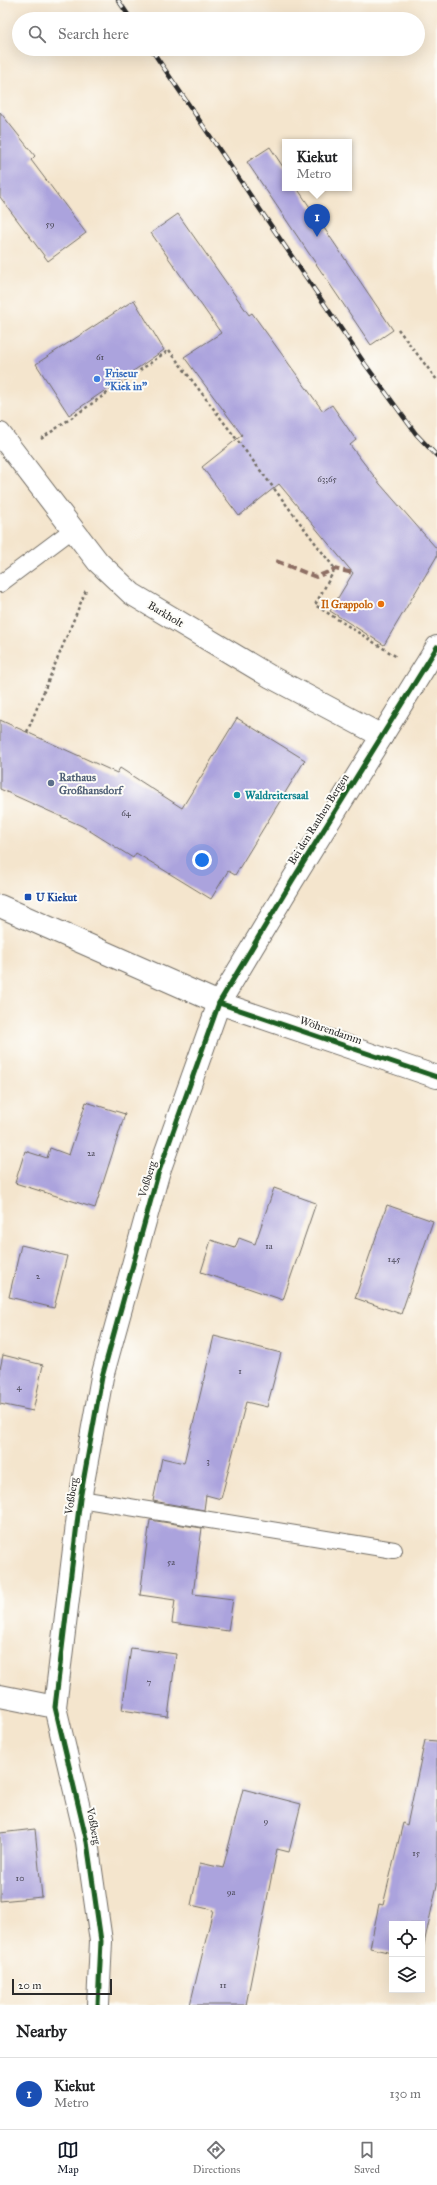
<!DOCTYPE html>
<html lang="en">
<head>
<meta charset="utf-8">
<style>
  :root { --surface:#fff; --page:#f6f6f6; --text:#202124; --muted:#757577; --line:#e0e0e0; --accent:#111827 }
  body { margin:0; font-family:"IM FELL Great Primer",serif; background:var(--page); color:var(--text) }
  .controls { position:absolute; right:12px; bottom:12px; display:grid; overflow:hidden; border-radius:0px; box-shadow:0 4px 16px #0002 }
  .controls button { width:36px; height:36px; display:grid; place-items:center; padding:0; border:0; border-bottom:1px solid var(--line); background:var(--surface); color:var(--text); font:20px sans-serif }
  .scale { position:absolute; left:12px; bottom:10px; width:100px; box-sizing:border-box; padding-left:4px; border:2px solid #2b2b2b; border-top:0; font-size:11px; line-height:14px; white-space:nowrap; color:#2b2b2b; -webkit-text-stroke:3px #fdfcf7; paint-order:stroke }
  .you { position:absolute; left:202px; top:860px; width:14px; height:14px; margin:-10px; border:3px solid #fff; border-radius:50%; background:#1a73e8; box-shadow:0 0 0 6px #1a73e833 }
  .badge { display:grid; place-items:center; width:26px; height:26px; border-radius:50%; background:var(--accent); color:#fff; font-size:13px; font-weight:700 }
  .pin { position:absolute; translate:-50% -33px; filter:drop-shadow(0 1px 2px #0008) }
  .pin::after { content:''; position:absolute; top:21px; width:14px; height:12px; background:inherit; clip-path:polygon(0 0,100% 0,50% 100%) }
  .popup { position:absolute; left:282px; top:139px; width:70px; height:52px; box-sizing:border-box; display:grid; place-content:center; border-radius:0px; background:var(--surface); filter:drop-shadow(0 1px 3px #0005); font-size:13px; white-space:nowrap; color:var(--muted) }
  .popup b { font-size:15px; color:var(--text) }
  .popup::after { content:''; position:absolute; left:50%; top:100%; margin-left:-8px; border:8px solid transparent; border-top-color:var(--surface) }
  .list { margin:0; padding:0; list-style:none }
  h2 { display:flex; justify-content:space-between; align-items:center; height:52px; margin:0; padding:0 16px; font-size:17px }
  h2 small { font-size:13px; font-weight:400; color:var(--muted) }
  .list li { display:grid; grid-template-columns:26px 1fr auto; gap:12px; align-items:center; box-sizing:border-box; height:72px; padding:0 16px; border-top:1px solid var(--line) }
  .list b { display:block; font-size:15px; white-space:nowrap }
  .list p { margin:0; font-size:13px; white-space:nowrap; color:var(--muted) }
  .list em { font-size:13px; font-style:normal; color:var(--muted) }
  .icon { flex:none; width:22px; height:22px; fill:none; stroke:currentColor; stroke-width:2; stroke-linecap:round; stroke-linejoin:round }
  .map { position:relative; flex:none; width:437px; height:2005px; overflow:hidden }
  .search { position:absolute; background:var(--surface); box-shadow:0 4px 16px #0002; left:12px; right:12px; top:12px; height:44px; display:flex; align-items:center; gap:10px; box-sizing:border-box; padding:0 14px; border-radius:22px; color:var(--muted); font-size:15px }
  .sheet { height:124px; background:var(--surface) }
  nav { display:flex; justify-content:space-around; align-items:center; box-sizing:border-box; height:56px; border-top:1px solid var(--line); background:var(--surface); font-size:11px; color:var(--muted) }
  nav a { display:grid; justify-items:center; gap:2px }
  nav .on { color:var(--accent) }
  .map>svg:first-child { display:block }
  .building { fill:#aba3dd }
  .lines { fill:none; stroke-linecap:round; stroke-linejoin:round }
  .service-casing { stroke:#716c64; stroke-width:18 }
  .minor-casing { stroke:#716c64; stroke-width:24 }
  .path { stroke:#716c64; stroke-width:2.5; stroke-dasharray:3 3; stroke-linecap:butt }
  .service { stroke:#fff; stroke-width:16 }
  .minor { stroke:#fff; stroke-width:22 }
  .rail-casing { stroke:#2b2b2b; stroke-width:4.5 }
  .rail { stroke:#fdfcf7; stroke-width:3; stroke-dasharray:9; stroke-linecap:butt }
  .quiet { stroke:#8d6e63; stroke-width:4; stroke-dasharray:8 4; stroke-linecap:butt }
  .cycleway-casing { stroke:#fdfcf7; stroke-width:8 }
  .cycleway { stroke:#1b5e20; stroke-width:5 }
  .shop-dot { fill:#3f7fe0; stroke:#fdfcf7; stroke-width:1.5 }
  .food-dot { fill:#e8710a; stroke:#fdfcf7; stroke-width:1.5 }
  .service-dot { fill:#5c6f8a; stroke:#fdfcf7; stroke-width:1.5 }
  .culture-dot { fill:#0f9aa8; stroke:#fdfcf7; stroke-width:1.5 }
  .transit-dot { fill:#1a4fb4; stroke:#fdfcf7; stroke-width:1.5 }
  .labels { text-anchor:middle; stroke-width:4; stroke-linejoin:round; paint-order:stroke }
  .number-label { font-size:9px; fill:#4b4958 }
  .shop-label { font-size:11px; font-weight:bold; fill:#366cbe; stroke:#fdfcf7; text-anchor:start }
  .food-label { font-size:11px; font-weight:bold; fill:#c56008; stroke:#fdfcf7; text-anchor:end }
  .street-label { font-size:11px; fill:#2b2b2b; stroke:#fdfcf7 }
  .service-label { font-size:11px; font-weight:bold; fill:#4e5e75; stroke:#fdfcf7; text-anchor:start }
  .culture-label { font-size:11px; font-weight:bold; fill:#0d838f; stroke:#fdfcf7; text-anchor:start }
  .transit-label { font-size:11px; font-weight:bold; fill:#164399; stroke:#fdfcf7; text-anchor:start }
</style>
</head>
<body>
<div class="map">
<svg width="437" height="2005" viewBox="0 0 437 2005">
  <rect width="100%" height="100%" fill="#fdfcf7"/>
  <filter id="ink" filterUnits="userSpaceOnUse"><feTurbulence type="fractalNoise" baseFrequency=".025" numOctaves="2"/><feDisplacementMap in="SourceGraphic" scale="8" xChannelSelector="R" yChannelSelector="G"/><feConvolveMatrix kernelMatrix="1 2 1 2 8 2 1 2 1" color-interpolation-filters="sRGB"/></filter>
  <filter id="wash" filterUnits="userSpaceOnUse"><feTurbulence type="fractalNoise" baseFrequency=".012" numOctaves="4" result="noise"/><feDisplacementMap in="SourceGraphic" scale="16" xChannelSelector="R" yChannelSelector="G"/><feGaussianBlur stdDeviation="0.9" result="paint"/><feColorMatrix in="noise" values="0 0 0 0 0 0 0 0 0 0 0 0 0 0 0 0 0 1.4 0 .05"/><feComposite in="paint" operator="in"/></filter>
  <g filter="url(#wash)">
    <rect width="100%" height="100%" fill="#f4e5cd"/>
    <g id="blocks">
      <g class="building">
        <polygon points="0,112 35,156 31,160 86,233 48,261 0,197"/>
        <polygon points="270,147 285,170 285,188 297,188 393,330 371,345 247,162"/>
        <polygon points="178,214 249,315 252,313 323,411 332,405 356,440 350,445 380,484 437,549 437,556 384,645 330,611 353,573 279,484 239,516 202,467 242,435 184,357 221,333 151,233"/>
        <polygon points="134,300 164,350 69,415 36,364"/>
        <polygon points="237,718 305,760 235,875 228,871 211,899 136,853 133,858 82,826 0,789 0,720 117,773 120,768 182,808"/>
        <polygon points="86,1102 125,1114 95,1208 15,1183 25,1151 47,1158 50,1148 69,1155"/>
        <polygon points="274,1188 316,1203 283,1300 201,1272 211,1240 235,1248 239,1238 255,1244"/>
        <polygon points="387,1205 433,1221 401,1314 355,1298"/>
        <polygon points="21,1245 67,1256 54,1308 9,1297"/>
        <polygon points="214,1336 281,1353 267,1407 246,1402 221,1499 206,1495 204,1510 153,1501 162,1458 184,1463"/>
        <polygon points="3,1355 43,1365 33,1411 0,1404 0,1369"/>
        <polygon points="150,1520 202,1528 193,1594 233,1599 228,1631 172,1623 175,1600 140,1595"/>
        <polygon points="131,1648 176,1654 168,1717 122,1710"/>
        <polygon points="425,1740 437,1741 437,1885 422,1953 422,1924 392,1924 392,1953 370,1948 379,1904 383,1905 403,1823 407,1825"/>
        <polygon points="243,1789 301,1804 289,1852 277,1849 246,2005 190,2005 213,1910 191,1905 200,1863 223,1868"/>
        <polygon points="35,1829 42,1897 0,1901 0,1833"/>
      </g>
    </g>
  </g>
  <g filter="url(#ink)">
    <use href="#blocks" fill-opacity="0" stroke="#716c64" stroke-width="1"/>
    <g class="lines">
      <defs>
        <g id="service">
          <polyline points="0,584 72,530"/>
          <polyline points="80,1499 394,1550"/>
        </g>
        <g id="minor">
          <polyline points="0,434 98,562 132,594 271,677 382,736"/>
          <polyline points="0,906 219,1003 437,1077"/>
          <polyline points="0,1696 55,1707"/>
          <polyline points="98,2005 101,1941 87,1842 55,1707 80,1499 102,1377 158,1174 219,1003 292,881 437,647"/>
        </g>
      </defs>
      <use href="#service" class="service-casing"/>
      <use href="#minor" class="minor-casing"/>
      <g class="path">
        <polyline points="398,329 437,380"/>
        <polyline points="41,439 169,350 335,569 315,605 397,657"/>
        <polyline points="27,732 86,590"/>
      </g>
      <use href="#service" class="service"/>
      <use href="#minor" class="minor"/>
      <defs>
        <g id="rail">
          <polyline points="118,0 131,19"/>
          <polyline points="151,49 365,364 416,434 437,456"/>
        </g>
      </defs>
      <use href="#rail" class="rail-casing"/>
      <use href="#rail" class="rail"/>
      <polyline class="quiet" points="276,561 316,577 335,569 353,573"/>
      <defs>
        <g id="cycleway">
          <polyline points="219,1003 437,1077"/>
          <polyline points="98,2005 101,1941 87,1842 55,1707 80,1499 102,1377 158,1174 219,1003 292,881 437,647"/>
        </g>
      </defs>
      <use href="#cycleway" class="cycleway-casing"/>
      <use href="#cycleway" class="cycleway"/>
    </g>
  </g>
  <circle class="shop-dot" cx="97" cy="379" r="4"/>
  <circle class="food-dot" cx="381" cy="604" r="4"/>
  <circle class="service-dot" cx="51" cy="783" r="4"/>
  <circle class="culture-dot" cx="237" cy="795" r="4"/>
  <rect class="transit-dot" x="24" y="893" width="8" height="8" rx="2"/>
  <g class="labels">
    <g class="number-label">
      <text x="50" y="227">59</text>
      <text x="100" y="360">61</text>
      <text x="327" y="482">63;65</text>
      <text x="126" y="816">64</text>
      <text x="91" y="1156">2a</text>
      <text x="269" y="1249">1a</text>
      <text x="394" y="1262">145</text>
      <text x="38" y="1279">2</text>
      <text x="240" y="1374">1</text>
      <text x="19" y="1390">4</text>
      <text x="208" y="1464">3</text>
      <text x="171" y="1565">5a</text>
      <text x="149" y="1685">7</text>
      <text x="266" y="1824">9</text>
      <text x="416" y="1856">15</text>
      <text x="20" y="1881">10</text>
      <text x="231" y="1895">9a</text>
      <text x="223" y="1988">11</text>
    </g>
    <g class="shop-label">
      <text x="105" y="377">Friseur<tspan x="105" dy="13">"Kiek in"</tspan></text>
    </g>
    <g class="food-label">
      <text x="373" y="608">Il Grappolo</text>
    </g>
    <g class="street-label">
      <text transform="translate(166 614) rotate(31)" y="4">Barkholt</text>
      <text transform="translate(318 819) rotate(-58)" y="4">Bei den Rauhen Bergen</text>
      <text transform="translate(331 1030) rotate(19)" y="4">Wöhrendamm</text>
      <text transform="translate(147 1179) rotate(-73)" y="4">Voßberg</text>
      <text transform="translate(71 1496) rotate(-81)" y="4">Voßberg</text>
      <text transform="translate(94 1826) rotate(79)" y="4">Voßberg</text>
    </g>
    <g class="service-label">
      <text x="59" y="781">Rathaus<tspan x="59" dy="13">Großhansdorf</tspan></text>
    </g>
    <g class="culture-label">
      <text x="245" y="799">Waldreitersaal</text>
    </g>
    <g class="transit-label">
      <text x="36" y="901">U Kiekut</text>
    </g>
  </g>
</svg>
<div class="controls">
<button><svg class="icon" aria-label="locate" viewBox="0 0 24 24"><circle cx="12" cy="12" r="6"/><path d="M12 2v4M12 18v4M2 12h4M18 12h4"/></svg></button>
<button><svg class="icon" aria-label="layers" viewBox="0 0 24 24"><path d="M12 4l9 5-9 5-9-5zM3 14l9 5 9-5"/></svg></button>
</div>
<div class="scale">20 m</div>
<div class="you"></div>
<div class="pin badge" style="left:317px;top:237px;background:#1a4fb4">1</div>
<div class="popup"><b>Kiekut</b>Metro</div>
<div class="search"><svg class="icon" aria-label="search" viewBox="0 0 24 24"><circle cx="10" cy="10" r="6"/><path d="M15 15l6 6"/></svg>Search here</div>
</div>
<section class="sheet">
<h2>Nearby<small></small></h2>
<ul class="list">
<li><span class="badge" style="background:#1a4fb4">1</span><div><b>Kiekut</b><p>Metro</p></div><em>130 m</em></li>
</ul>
</section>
<nav>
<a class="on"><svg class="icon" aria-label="map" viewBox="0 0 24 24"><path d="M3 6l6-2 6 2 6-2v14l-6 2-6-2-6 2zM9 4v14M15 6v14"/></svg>Map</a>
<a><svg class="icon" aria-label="directions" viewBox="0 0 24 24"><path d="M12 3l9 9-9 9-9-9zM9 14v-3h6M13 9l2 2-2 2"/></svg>Directions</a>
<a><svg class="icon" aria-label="saved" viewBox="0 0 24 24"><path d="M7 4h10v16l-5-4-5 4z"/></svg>Saved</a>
</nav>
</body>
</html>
